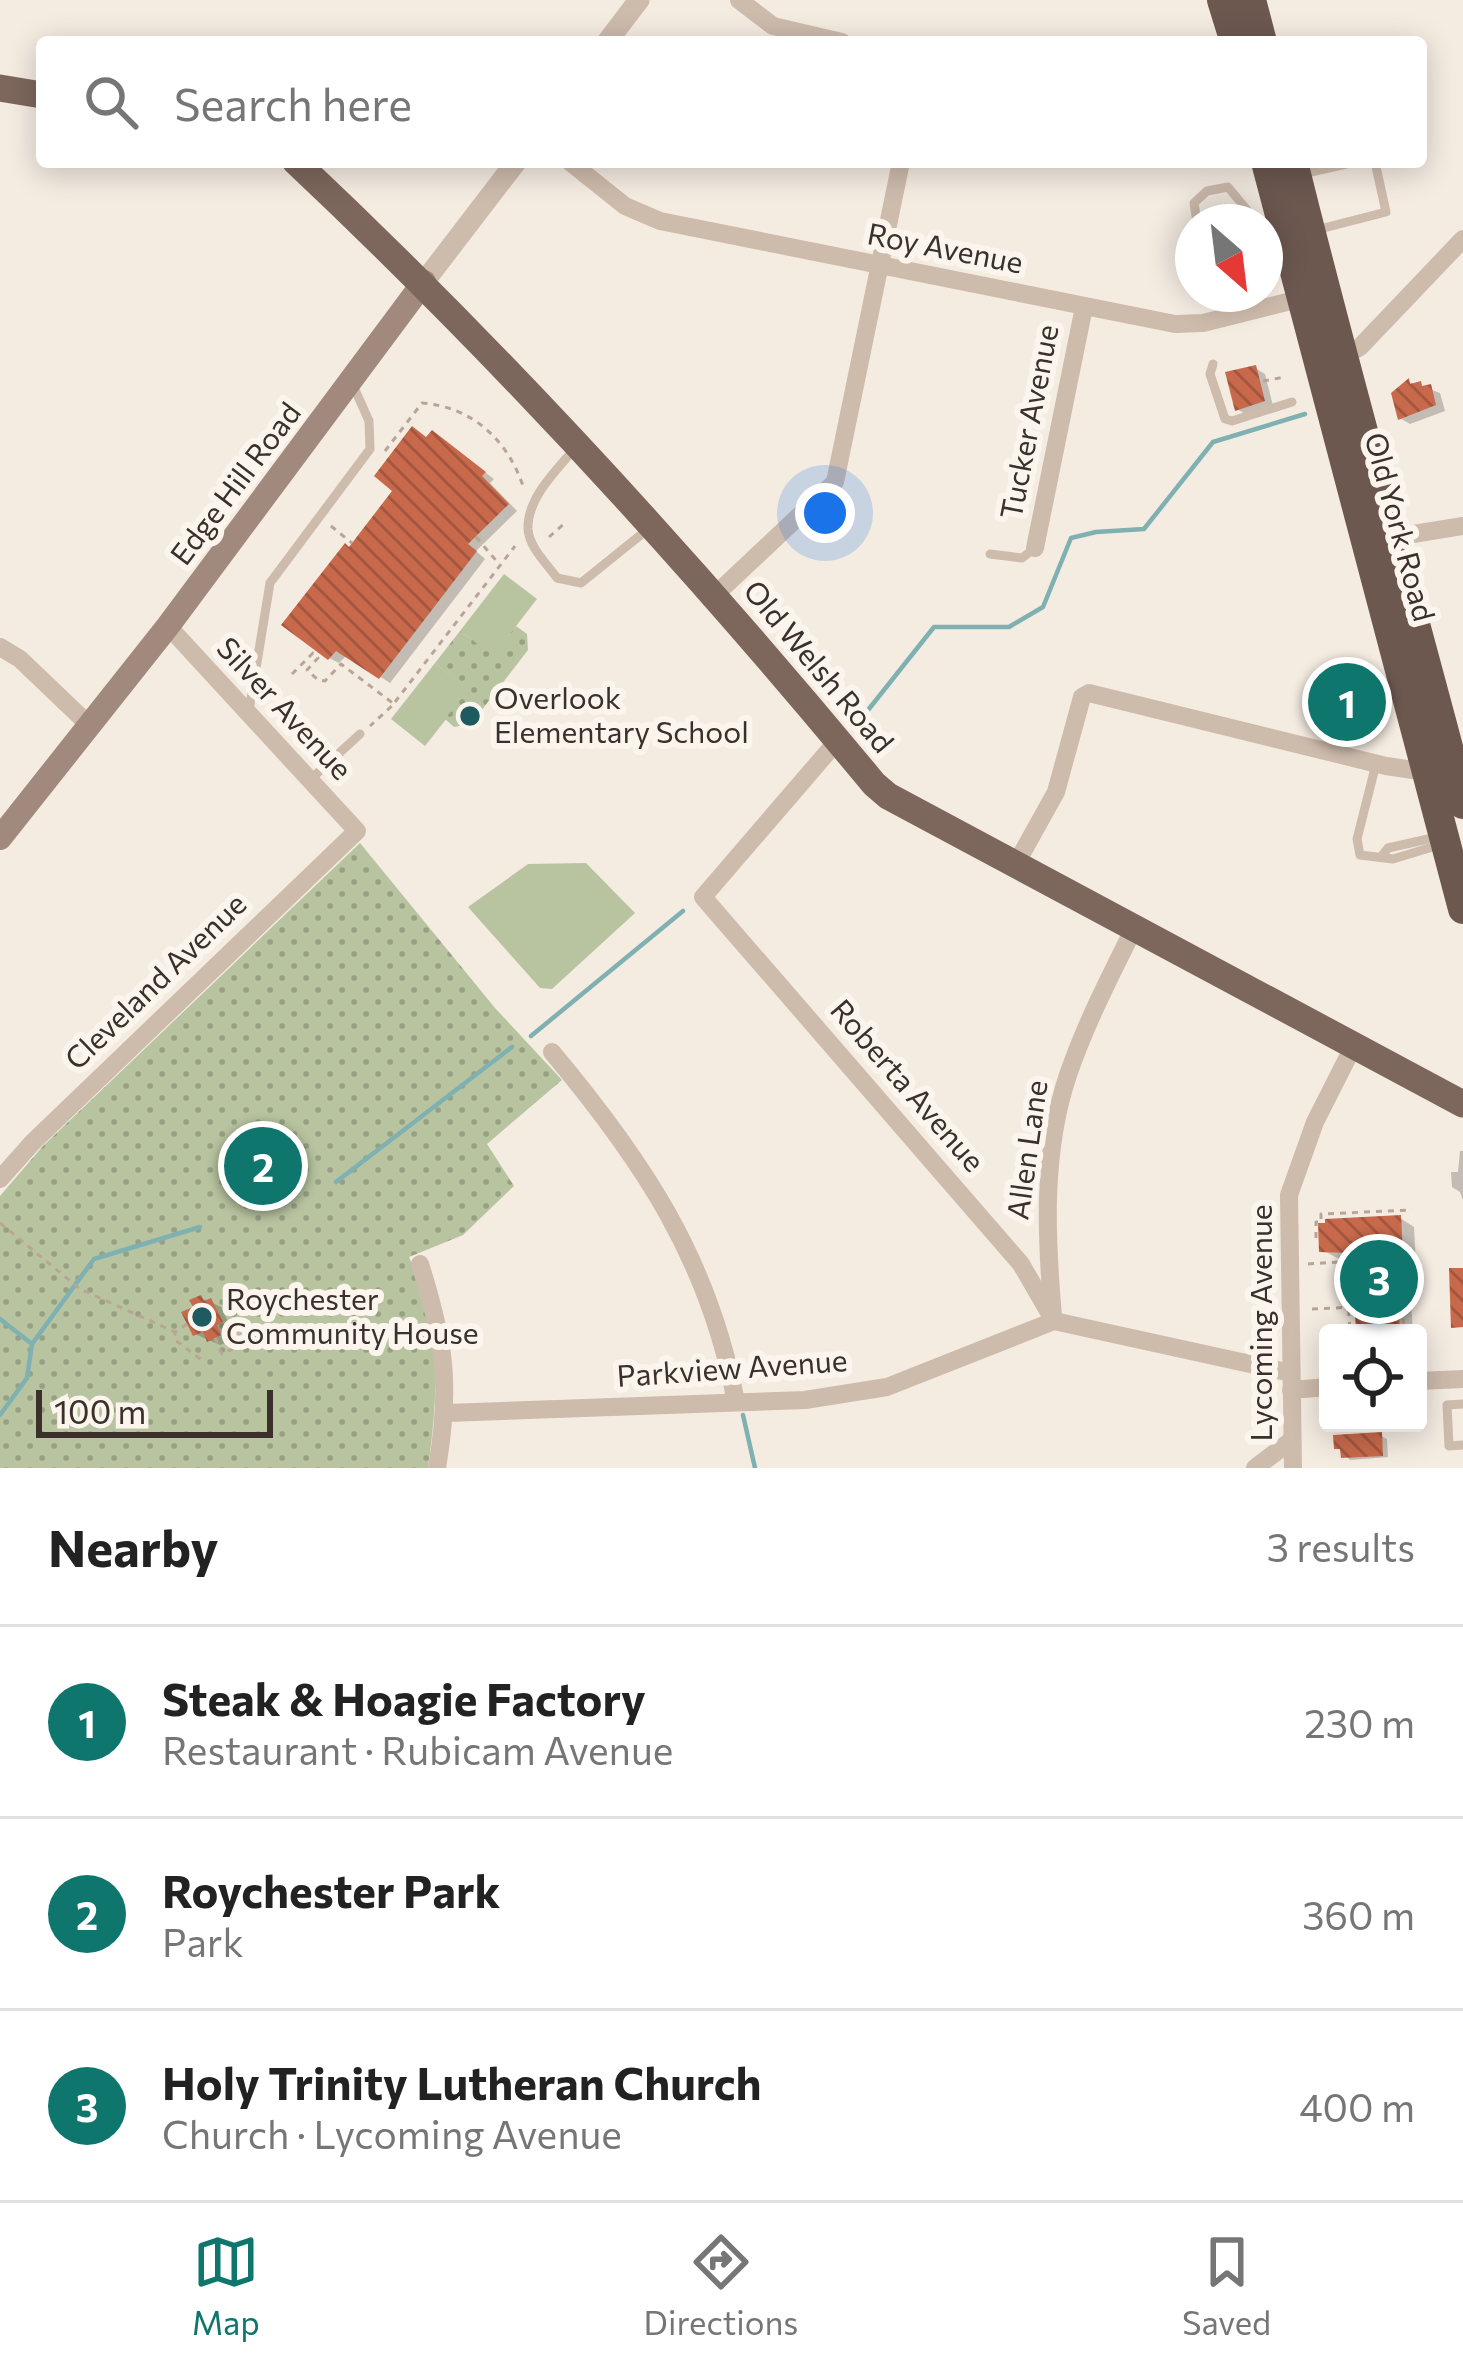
<!DOCTYPE html>
<html lang="en">
<head>
<meta charset="utf-8">
<style>
  :root { --surface:#fff; --page:#f2f2f2; --text:#222; --muted:#767676; --line:#e0e0e0; --accent:#0f766e }
  body { margin:0; font-family:Commissioner,sans-serif; background:var(--page); color:var(--text) }
  .controls { position:absolute; right:36px; bottom:36px; display:grid; overflow:hidden; border-radius:12px; box-shadow:0 6px 30px #0003 }
  .controls button { width:108px; height:108px; display:grid; place-items:center; padding:0; border:0; border-bottom:3px solid var(--line); background:var(--surface); color:var(--text); font:60px sans-serif }
  .compass { position:absolute; left:1175px; top:204px; width:108px; height:108px; border-radius:50%; background:var(--surface); box-shadow:0 6px 30px #0003; rotate:152deg }
  .scale { position:absolute; left:36px; bottom:30px; width:237px; box-sizing:border-box; padding-left:12px; border:6px solid #3b302b; border-top:0; font-size:33px; line-height:42px; white-space:nowrap; color:#3b302b; -webkit-text-stroke:9px #fbf5ee; paint-order:stroke }
  .you { position:absolute; left:825px; top:513px; width:42px; height:42px; margin:-30px; border:9px solid #fff; border-radius:50%; background:#1a73e8; box-shadow:0 0 0 18px #1a73e833 }
  .badge { display:grid; place-items:center; width:78px; height:78px; border-radius:50%; background:var(--accent); color:#fff; font-size:39px; font-weight:700 }
  .pin { position:absolute; translate:-50% -50%; border:6px solid #fff; box-shadow:0 3px 12px #0006 }
  .list { margin:0; padding:0; list-style:none }
  h2 { display:flex; justify-content:space-between; align-items:center; height:156px; margin:0; padding:0 48px; font-size:51px }
  h2 small { font-size:39px; font-weight:400; color:var(--muted) }
  .list li { display:grid; grid-template-columns:78px 1fr auto; gap:36px; align-items:center; box-sizing:border-box; height:192px; padding:0 48px; border-top:3px solid var(--line) }
  .list b { display:block; font-size:45px; white-space:nowrap }
  .list p { margin:0; font-size:39px; white-space:nowrap; color:var(--muted) }
  .list em { font-size:39px; font-style:normal; color:var(--muted) }
  .icon { flex:none; width:66px; height:66px; fill:none; stroke:currentColor; stroke-width:2; stroke-linecap:round; stroke-linejoin:round }
  .map { position:relative; flex:none; width:1463px; height:1468px; overflow:hidden }
  .search { position:absolute; background:var(--surface); box-shadow:0 6px 30px #0003; left:36px; right:36px; top:36px; height:132px; display:flex; align-items:center; gap:30px; box-sizing:border-box; padding:0 42px; border-radius:12px; color:var(--muted); font-size:45px }
  .sheet { height:732px; background:var(--surface) }
  nav { display:flex; justify-content:space-around; align-items:center; box-sizing:border-box; height:168px; border-top:3px solid var(--line); background:var(--surface); font-size:33px; color:var(--muted) }
  nav a { display:grid; justify-items:center; gap:6px }
  nav .on { color:var(--accent) }
  .map>svg:first-child { display:block }
  .grass { fill:#b8c4a0 }
  .park { fill:url(#park-dots) }
  .shadow { fill:#0003 }
  .lines { fill:none; stroke-linecap:round; stroke-linejoin:round }
  .stream { stroke:#7fb0b2; stroke-width:4.5 }
  .building { fill:url(#building-back-hatch) }
  .path { stroke:#b9a596; stroke-width:3; stroke-dasharray:6 6; stroke-linecap:butt }
  .service { stroke:#cdbbac; stroke-width:9 }
  .minor { stroke:#cdbbac; stroke-width:18 }
  .tertiary { stroke:#cdbbac; stroke-width:21 }
  .secondary { stroke:#a18a7d; stroke-width:24 }
  .primary { stroke:#7d675c; stroke-width:27 }
  .trunk { stroke:#6c584f; stroke-width:30 }
  .poi-dot { fill:#1f5a5e; stroke:#fbf5ee; stroke-width:4.5 }
  .labels { text-anchor:middle; stroke-width:12; stroke-linejoin:round; paint-order:stroke }
  .street-label { font-size:30px; fill:#3b302b; stroke:#fbf5ee }
  .poi-label { font-size:30px; fill:#3b302b; stroke:#fbf5ee; text-anchor:start }
</style>
</head>
<body>
<div class="map">
<svg width="1463" height="1468" viewBox="0 0 1463 1468">
  <defs>
    <pattern id="park-dots" width="8" height="8" patternUnits="userSpaceOnUse" patternTransform="scale(3)"><rect width="8" height="8" fill="#b8c4a0"/><path d="M2 2h.1M6 6h.1" fill="none" stroke="#97a083" stroke-width="1.8" stroke-linecap="round"/></pattern>
    <pattern id="building-back-hatch" width="6" height="6" patternUnits="userSpaceOnUse" patternTransform="scale(3)"><rect width="6" height="6" fill="#c8694b"/><path d="M-1 5l2 2M0 0l6 6M5-1l2 2" fill="none" stroke="#a4573f"/></pattern>
  </defs>
  <rect width="100%" height="100%" fill="#f4ebe1"/>
  <g class="grass">
    <polygon points="504,574 537,599 493,656 460,631"/>
    <polygon points="435,663 469,690 425,746 391,719"/>
    <polygon points="586,863 635,913 552,989 540,988 468,907 528,864"/>
  </g>
  <g class="park">
    <polygon points="516,626 527,634 528,650 471,724 454,727 445,719 468,690 435,663 460,631 493,655"/>
    <path d="M360,843l135,165 67,72 -75,64 27,42 -51,49 -54,22c32,76 30,131 19,211h-428v-272l42,-49z"/>
  </g>
  <g class="shadow">
    <polygon points="1229,207 1240,212 1243,222 1207,222 1207,213"/>
    <polygon points="1255,368 1265,374 1273,406 1247,415 1237,409"/>
    <polygon points="1409,382 1440,393 1445,411 1410,424 1400,418"/>
    <polygon points="428,440 442,440 494,479 490,483 517,511 476,551 485,559 390,683 347,655 339,663 329,658 351,550"/>
    <polygon points="1460,1151 1463,1151 1463,1200 1460,1192 1452,1187 1451,1172 1458,1172"/>
    <polygon points="1400,1218 1414,1227 1418,1300 1411,1300 1413,1333 1359,1333 1356,1261 1343,1261 1322,1250"/>
    <polygon points="201,1298 221,1307 231,1328 225,1331 230,1341 220,1345 195,1334"/>
    <polygon points="1381,1436 1387,1439 1388,1457 1350,1460 1337,1447"/>
  </g>
  <g class="lines">
    <g class="stream">
      <polyline points="853,729 934,627 1009,627 1043,607 1071,538 1096,532 1144,529 1213,442 1305,414"/>
      <polyline points="531,1036 683,911"/>
      <polyline points="336,1182 512,1047"/>
      <polyline points="0,1319 32,1344"/>
      <polyline points="0,1415 27,1378 32,1344 94,1259 200,1227"/>
      <polyline points="743,1415 755,1468"/>
    </g>
  </g>
  <g class="building">
    <polygon points="1256,365 1265,401 1235,411 1225,372"/>
    <polygon points="1409,378 1410,384 1421,381 1422,386 1431,384 1436,405 1398,420 1391,393"/>
    <polygon points="412,426 426,437 432,430 486,472 482,476 509,504 468,544 477,551 379,679 336,651 328,660 281,625 345,543 349,547 392,491 374,476"/>
    <polygon points="1401,1215 1405,1293 1398,1294 1400,1333 1356,1333 1352,1253 1319,1252 1318,1223 1325,1223 1325,1219"/>
    <polygon points="1449,1268 1463,1268 1463,1327 1451,1328"/>
    <polygon points="201,1295 204,1301 211,1298 223,1322 217,1325 221,1335 207,1342 203,1332 193,1336 181,1312 193,1307 189,1300"/>
    <polygon points="1382,1432 1383,1456 1341,1458 1340,1449 1334,1449 1333,1435"/>
  </g>
  <g class="lines">
    <g class="path">
      <polyline points="1263,381 1285,377"/>
      <path d="M385,451l37,-48c50,4 85,36 101,83"/>
      <polyline points="331,526 352,543"/>
      <polyline points="476,537 499,564"/>
      <polyline points="549,537 566,522"/>
      <polyline points="292,674 313,653 318,658 307,670 318,680 325,681 341,664 394,704 370,726"/>
      <polyline points="395,702 515,546"/>
      <polyline points="0,1223 80,1289 175,1332"/>
      <polyline points="1316,1238 1316,1222 1321,1222 1321,1214 1412,1210"/>
      <polyline points="1346,1262 1350,1333"/>
      <polyline points="1308,1264 1371,1260"/>
      <polyline points="1402,1295 1404,1333"/>
      <polyline points="1312,1309 1355,1307"/>
      <polyline points="187,1324 175,1332 175,1340 203,1361"/>
      <polyline points="215,1338 222,1354 246,1342"/>
    </g>
    <g class="service">
      <polyline points="1302,174 1355,162"/>
      <polyline points="1197,222 1194,203 1207,191 1228,187 1247,210"/>
      <polyline points="1316,230 1386,212 1375,162"/>
      <polyline points="1213,364 1210,374 1225,419 1232,421 1292,402"/>
      <path d="M576,447c-18,22 -49,50 -48,82 1,18 19,35 29,49l24,5 67,-54"/>
      <polyline points="990,554 1022,558 1035,548"/>
      <polyline points="249,711 270,583 370,449 369,421 352,383"/>
      <polyline points="1376,764 1357,839 1360,855 1393,859 1439,845"/>
      <polyline points="311,779 360,734"/>
      <polyline points="1381,857 1388,848 1437,837"/>
      <polyline points="1463,1404 1447,1405 1449,1446 1463,1445"/>
    </g>
    <g class="minor">
      <polyline points="739,0 773,26 842,42"/>
      <polyline points="570,162 625,206 660,221 1175,324 1203,323 1307,297"/>
      <polyline points="1341,358 1360,347 1463,239"/>
      <polyline points="1383,539 1463,526"/>
      <polyline points="1035,548 1084,307"/>
      <polyline points="714,596 835,482 901,162"/>
      <polyline points="0,647 20,659 88,724"/>
      <polyline points="838,740 703,897 1021,1264 1054,1321"/>
      <polyline points="1016,864 1056,792 1082,697 1089,693 1386,766 1413,770 1432,767"/>
      <path d="M552,1052c91,109 157,207 184,350"/>
      <polyline points="0,1179 33,1142 357,831 168,626"/>
      <path d="M420,1264c25,79 31,121 17,204"/>
      <path d="M1053,1316c-7,-79 -11,-164 15,-241 17,-50 42,-98 65,-145"/>
      <polyline points="1418,1381 1463,1379"/>
      <polyline points="1291,1390 1328,1387"/>
      <polyline points="447,1413 805,1400 887,1387 1054,1321 1291,1373"/>
      <polyline points="1255,1468 1292,1440"/>
      <polyline points="1293,1468 1289,1195 1315,1122 1353,1047"/>
    </g>
    <g class="tertiary">
      <polyline points="607,42 639,0"/>
      <polyline points="424,282 516,162"/>
    </g>
    <polyline class="secondary" points="0,838 168,626 424,282"/>
    <g class="primary">
      <polyline points="0,88 42,95"/>
      <path d="M296,162c206,194 398,404 578,622l14,12 575,308"/>
    </g>
    <g class="trunk">
      <polyline points="1222,0 1235,42"/>
      <polyline points="1251,0 1262,42"/>
      <polyline points="1266,162 1463,909"/>
      <path d="M1293,162c53,215 114,428 170,642"/>
    </g>
  </g>
  <g class="poi-dot">
    <circle cx="470" cy="716" r="12"/>
    <circle cx="202" cy="1317" r="12"/>
  </g>
  <g class="labels">
    <g class="street-label">
      <text transform="translate(945 249) rotate(11)" y="10">Roy Avenue</text>
      <text transform="translate(1030 422) rotate(-79)" y="10">Tucker Avenue</text>
      <text transform="translate(236 484) rotate(-53)" y="10">Edge Hill Road</text>
      <text transform="translate(1399 527) rotate(75)" y="10">Old York Road</text>
      <text transform="translate(818 667) rotate(50)" y="10">Old Welsh Road</text>
      <text transform="translate(284 709) rotate(47)" y="10">Silver Avenue</text>
      <text transform="translate(156 982) rotate(-44)" y="10">Cleveland Avenue</text>
      <text transform="translate(907 1086) rotate(49)" y="10">Roberta Avenue</text>
      <text transform="translate(1028 1150) rotate(-82)" y="10">Allen Lane</text>
      <text transform="translate(1262 1323) rotate(-90)" y="10">Lycoming Avenue</text>
      <text transform="translate(732 1369) rotate(-4)" y="10">Parkview Avenue</text>
    </g>
    <g class="poi-label">
      <text x="494" y="709">Overlook<tspan x="494" dy="34">Elementary School</tspan></text>
      <text x="226" y="1310">Roychester<tspan x="226" dy="34">Community House</tspan></text>
    </g>
  </g>
</svg>
<div class="controls">
<button><svg class="icon" aria-label="locate" viewBox="0 0 24 24"><circle cx="12" cy="12" r="6"/><path d="M12 2v4M12 18v4M2 12h4M18 12h4"/></svg></button>
</div>
<svg class="compass" viewBox="-18 -18 36 36"><path d="M0-13l5 13h-10z" fill="#e53935"/><path d="M0 13l5-13h-10z" fill="#767676"/></svg>
<div class="scale">100 m</div>
<div class="you"></div>
<div class="pin badge" style="left:1347px;top:702px">1</div>
<div class="pin badge" style="left:263px;top:1166px">2</div>
<div class="pin badge" style="left:1379px;top:1279px">3</div>
<div class="search"><svg class="icon" aria-label="search" viewBox="0 0 24 24"><circle cx="10" cy="10" r="6"/><path d="M15 15l6 6"/></svg>Search here</div>
</div>
<section class="sheet">
<h2>Nearby<small>3 results</small></h2>
<ul class="list">
<li><span class="badge">1</span><div><b>Steak &amp; Hoagie Factory</b><p>Restaurant · Rubicam Avenue</p></div><em>230 m</em></li>
<li><span class="badge">2</span><div><b>Roychester Park</b><p>Park</p></div><em>360 m</em></li>
<li><span class="badge">3</span><div><b>Holy Trinity Lutheran Church</b><p>Church · Lycoming Avenue</p></div><em>400 m</em></li>
</ul>
</section>
<nav>
<a class="on"><svg class="icon" aria-label="map" viewBox="0 0 24 24"><path d="M3 6l6-2 6 2 6-2v14l-6 2-6-2-6 2zM9 4v14M15 6v14"/></svg>Map</a>
<a><svg class="icon" aria-label="directions" viewBox="0 0 24 24"><path d="M12 3l9 9-9 9-9-9zM9 14v-3h6M13 9l2 2-2 2"/></svg>Directions</a>
<a><svg class="icon" aria-label="saved" viewBox="0 0 24 24"><path d="M7 4h10v16l-5-4-5 4z"/></svg>Saved</a>
</nav>
</body>
</html>
